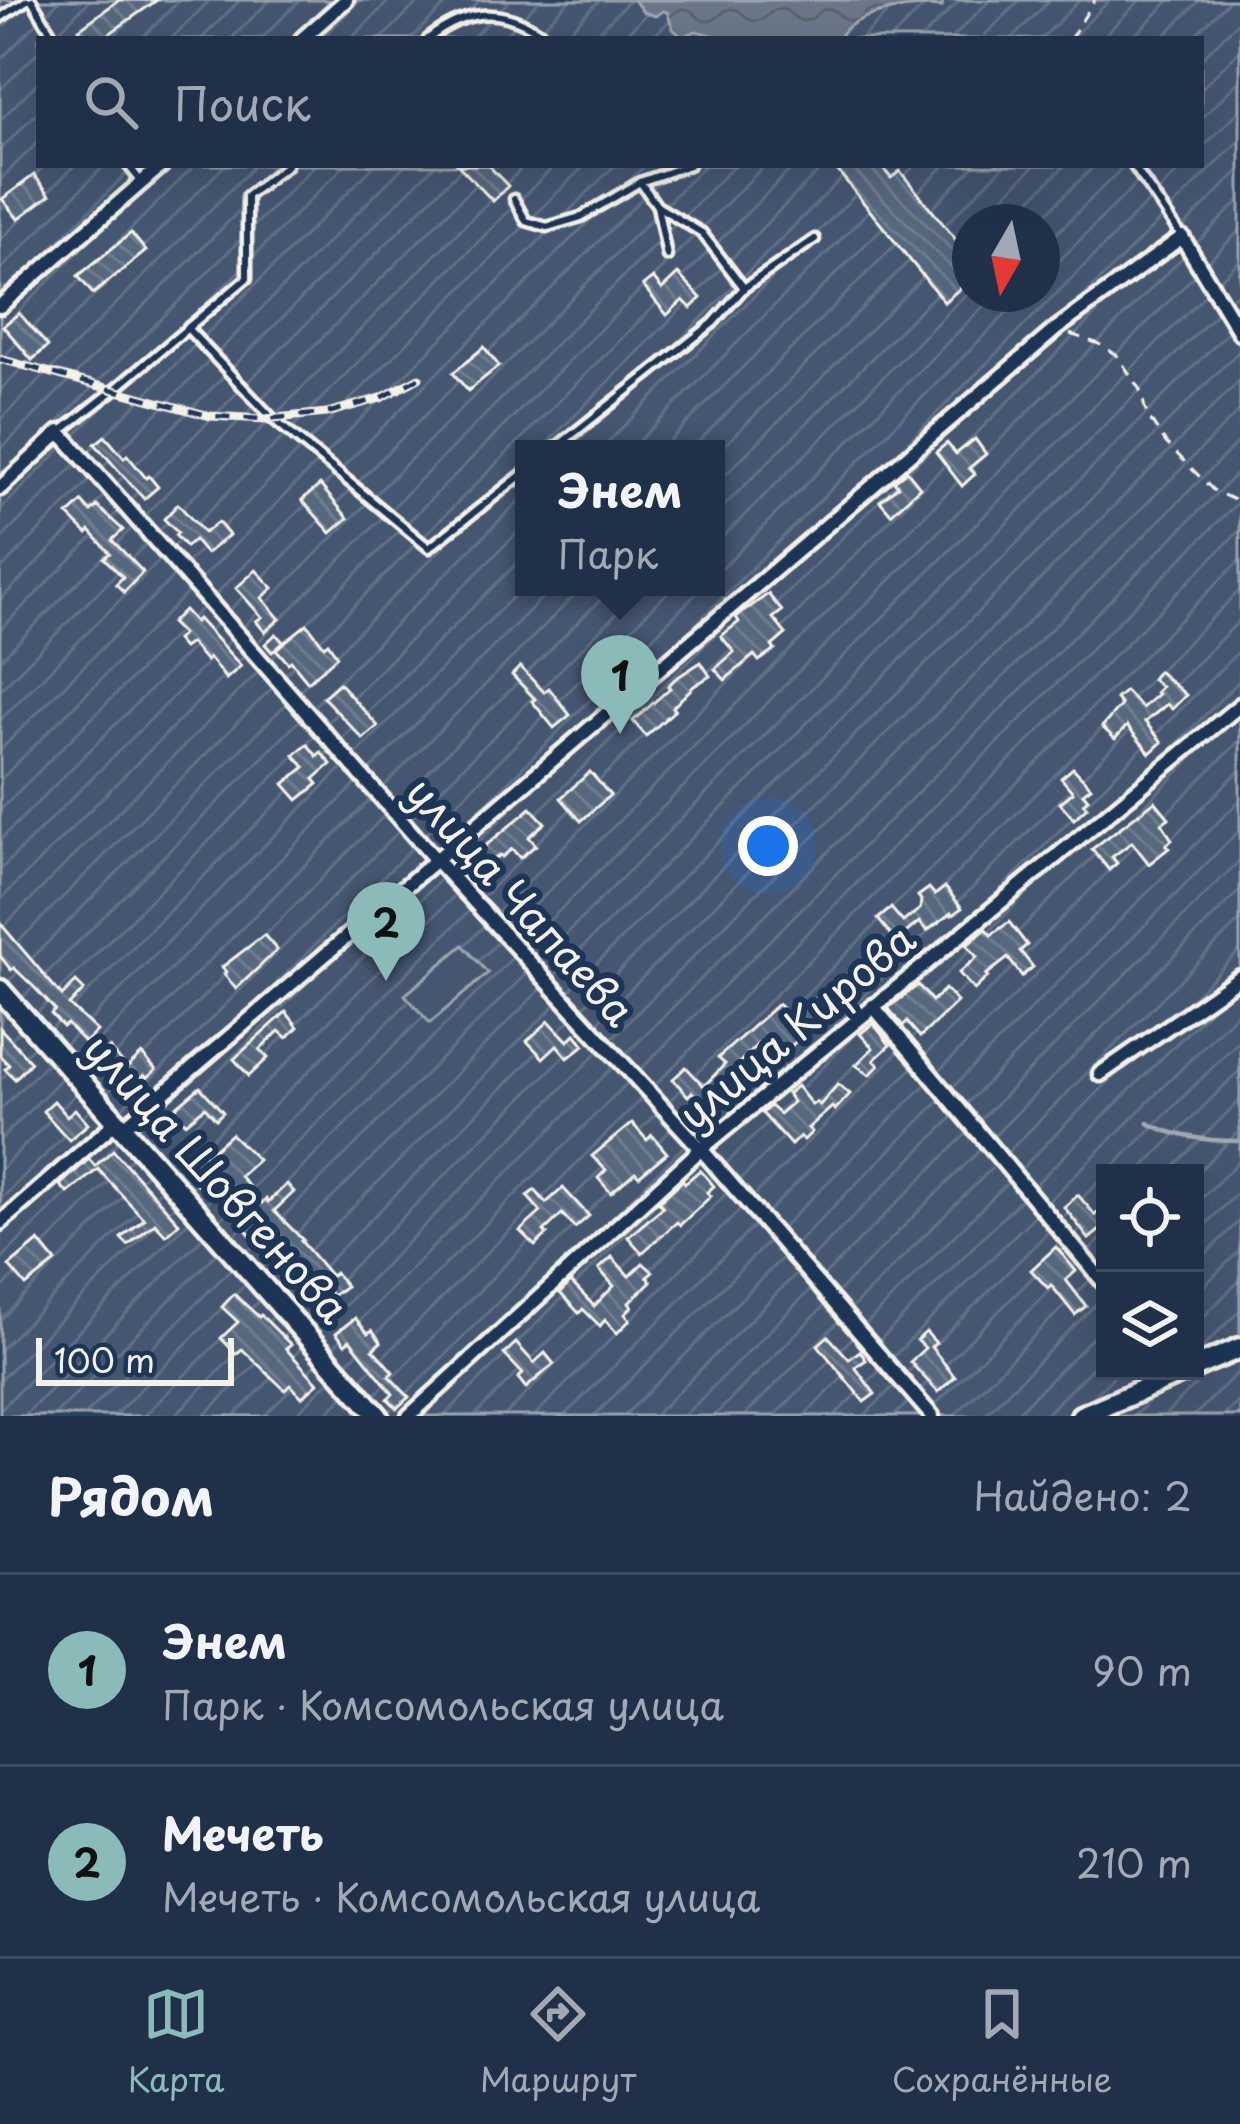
<!DOCTYPE html>
<html lang="ru">
<head>
<meta charset="utf-8">
<style>
  :root { --surface:#203048; --page:#2d3c52; --text:#f1f3f6; --muted:#a2a9b4; --line:#3d4b60; --accent:#8bbbb9 }
  body { margin:0; font-family:"Playpen Sans",sans-serif; background:var(--page); color:var(--text) }
  .controls { position:absolute; right:36px; bottom:36px; display:grid; overflow:hidden; border-radius:0px; box-shadow:0 12px 48px #0002 }
  .controls button { width:108px; height:108px; display:grid; place-items:center; padding:0; border:0; border-bottom:3px solid var(--line); background:var(--surface); color:var(--text); font:60px sans-serif }
  .compass { position:absolute; left:952px; top:204px; width:108px; height:108px; border-radius:50%; background:var(--surface); box-shadow:0 12px 48px #0002; rotate:189deg }
  .scale { position:absolute; left:36px; bottom:30px; width:198px; box-sizing:border-box; padding-left:12px; border:6px solid #f4f1e8; border-top:0; font-size:33px; line-height:42px; white-space:nowrap; color:#f4f1e8; -webkit-text-stroke:9px #1d3557; paint-order:stroke }
  .you { position:absolute; left:768px; top:846px; width:42px; height:42px; margin:-30px; border:9px solid #fff; border-radius:50%; background:#1a73e8; box-shadow:0 0 0 18px #1a73e833 }
  .badge { display:grid; place-items:center; width:78px; height:78px; border-radius:50%; background:var(--accent); color:#111; font-size:39px; font-weight:700 }
  .pin { position:absolute; translate:-50% -99px; filter:drop-shadow(0 3px 6px #0008) }
  .pin::after { content:''; position:absolute; top:63px; width:42px; height:36px; background:inherit; clip-path:polygon(0 0,100% 0,50% 100%) }
  .popup { position:absolute; left:515px; top:440px; width:210px; height:156px; box-sizing:border-box; display:grid; place-content:center; border-radius:0px; background:var(--surface); filter:drop-shadow(0 3px 9px #0005); font-size:39px; white-space:nowrap; color:var(--muted) }
  .popup b { font-size:45px; color:var(--text) }
  .popup::after { content:''; position:absolute; left:50%; top:100%; margin-left:-24px; border:24px solid transparent; border-top-color:var(--surface) }
  .list { margin:0; padding:0; list-style:none }
  h2 { display:flex; justify-content:space-between; align-items:center; height:156px; margin:0; padding:0 48px; font-size:51px }
  h2 small { font-size:39px; font-weight:400; color:var(--muted) }
  .list li { display:grid; grid-template-columns:78px 1fr auto; gap:36px; align-items:center; box-sizing:border-box; height:192px; padding:0 48px; border-top:3px solid var(--line) }
  .list b { display:block; font-size:45px; white-space:nowrap }
  .list p { margin:0; font-size:39px; white-space:nowrap; color:var(--muted) }
  .list em { font-size:39px; font-style:normal; color:var(--muted) }
  .icon { flex:none; width:66px; height:66px; fill:none; stroke:currentColor; stroke-width:2; stroke-linecap:round; stroke-linejoin:round }
  .map { position:relative; flex:none; width:1240px; height:1416px; overflow:hidden }
  .search { position:absolute; background:var(--surface); box-shadow:0 12px 48px #0002; left:36px; right:36px; top:36px; height:132px; display:flex; align-items:center; gap:30px; box-sizing:border-box; padding:0 42px; border-radius:0px; color:var(--muted); font-size:45px }
  .sheet { height:540px; background:var(--surface) }
  nav { display:flex; justify-content:space-around; align-items:center; box-sizing:border-box; height:168px; border-top:3px solid var(--line); background:var(--surface); font-size:33px; color:var(--muted) }
  nav a { display:grid; justify-items:center; gap:6px }
  nav .on { color:var(--accent) }
  .map>svg:first-child { display:block }
  .garden { fill:url(#garden-furrows); stroke:#9ca4ac; stroke-width:3; fill-rule:evenodd }
  .pitch { fill:#445771; stroke:#9ca4ac; stroke-width:3 }
  .water { fill:url(#water-waves); stroke:#a1a8b0; stroke-width:3 }
  .lines { fill:none; stroke-linecap:round; stroke-linejoin:round }
  .stream { stroke:#a1a8b0; stroke-width:4.5 }
  .building { fill:url(#building-back-hatch); stroke:#f4f1e8; stroke-width:3 }
  .lane-casing { stroke:#f4f1e8; stroke-width:15 }
  .street-casing { stroke:#f4f1e8; stroke-width:21 }
  .secondary-casing { stroke:#f4f1e8; stroke-width:27 }
  .path { stroke:#f4f1e8; stroke-width:3; stroke-dasharray:12 9; stroke-linecap:butt }
  .lane { stroke:#1d3557; stroke-width:6 }
  .street { stroke:#1d3557; stroke-width:12 }
  .secondary { stroke:#1d3557; stroke-width:18 }
  .rail-casing { stroke:#f4f1e8; stroke-width:9 }
  .rail { stroke:#1d3557; stroke-width:4.5; stroke-dasharray:14; stroke-linecap:butt }
  .labels { text-anchor:middle; stroke-width:12; stroke-linejoin:round; paint-order:stroke }
  .street-label { font-size:42px; fill:#f4f1e8; stroke:#1d3557 }
</style>
</head>
<body>
<div class="map">
<svg width="1240" height="1416" viewBox="0 0 1240 1416">
  <defs>
    <pattern id="garden-furrows" width="10" height="10" patternUnits="userSpaceOnUse" patternTransform="scale(3)"><rect width="10" height="10" fill="#445771"/><path d="M-1 1l2-2M0 10L10 0M9 11l2-2" fill="none" stroke="#607085"/></pattern>
    <pattern id="water-waves" width="16" height="10" patternUnits="userSpaceOnUse" patternTransform="scale(3)"><rect width="16" height="10" fill="#6a788a"/><path d="M0 5q4-4 8 0t8 0" fill="none" stroke="#5b626b"/></pattern>
    <pattern id="building-back-hatch" width="6" height="6" patternUnits="userSpaceOnUse" patternTransform="scale(3)"><rect width="6" height="6" fill="#56677d"/><path d="M-1 5l2 2M0 0l6 6M5-1l2 2" fill="none" stroke="#6f7d8f"/></pattern>
  </defs>
  <rect width="100%" height="100%" fill="#2a4060"/>
  <filter id="ink" filterUnits="userSpaceOnUse"><feTurbulence type="fractalNoise" baseFrequency=".00833" numOctaves="2"/><feDisplacementMap in="SourceGraphic" scale="24" xChannelSelector="R" yChannelSelector="G"/><feConvolveMatrix kernelMatrix="1 2 1 2 8 2 1 2 1" color-interpolation-filters="sRGB"/></filter>
  <g filter="url(#ink)">
    <path class="garden" d="M0,0h1240v1416h-1240zM39,39h1162v126h-1162zM970,222h72v72h-72zM524,449h192v138h-192zM1105,1173h90v198h-90z"/>
    <polygon class="pitch" points="463,945 488,973 430,1023 405,995"/>
    <path class="water" d="M634,0h309l-1,7c-28,-3 -82,4 -101,27l2,5h-115l-32,-8 -14,6 -9,-8 -6,-17 -4,-1 -7,5 -13,-4z"/>
    <g class="lines">
      <path class="stream" d="M1148,1123c28,15 61,18 92,18"/>
    </g>
    <g class="building">
      <polygon points="119,0 157,0 102,39 86,39 79,29"/>
      <polygon points="458,165 488,165 508,186 493,201"/>
      <polygon points="843,165 880,165 891,178 900,171 970,257 970,280 944,302 837,170"/>
      <polygon points="34,175 50,195 18,219 2,199"/>
      <polygon points="131,233 146,251 93,294 78,276"/>
      <polygon points="678,274 701,298 691,308 683,300 667,315 643,286 653,278 662,289"/>
      <polygon points="19,313 48,346 32,360 3,326"/>
      <polygon points="484,347 499,366 468,391 453,373"/>
      <polygon points="105,436 124,458 127,455 146,478 149,476 158,487 144,499 95,444"/>
      <polygon points="975,439 986,454 969,468 975,474 962,486 936,452 947,443 956,454"/>
      <polygon points="907,471 920,487 891,514 880,501 898,486 894,481"/>
      <polygon points="320,485 348,518 331,533 302,500"/>
      <polygon points="82,502 91,512 97,506 123,530 112,540 143,572 124,592 116,584 123,577 104,558 110,553 90,531 87,534 68,515"/>
      <polygon points="178,504 204,533 218,522 229,535 206,554 194,540 186,547 175,535 178,533 164,519"/>
      <polygon points="256,570 273,588 262,598 280,619 265,632 256,621 262,617 236,588"/>
      <polygon points="768,594 782,611 773,618 786,634 772,646 775,650 759,661 754,655 725,680 715,669 734,652 721,636 739,622 736,617"/>
      <polygon points="184,610 195,622 198,619 241,666 226,679 209,658 206,661 190,643 183,648 176,640 182,634 171,623"/>
      <polygon points="307,624 324,646 328,643 337,656 308,682 291,661 288,663 276,649 272,652 265,644 276,634 284,643 277,648"/>
      <polygon points="701,662 710,676 694,686 673,707 675,710 646,736 633,721 670,688 668,686 675,679"/>
      <polygon points="520,667 544,692 549,688 570,715 554,728 532,701 535,699 512,675"/>
      <polygon points="1158,671 1186,695 1172,709 1167,704 1145,722 1162,742 1150,753 1127,726 1115,739 1102,727 1121,705 1116,699 1125,691 1142,708 1158,694 1156,692 1161,687 1152,679"/>
      <polygon points="339,683 378,726 363,739 323,697"/>
      <polygon points="307,744 317,756 321,752 331,764 314,779 318,784 298,800 284,784 305,767 294,755"/>
      <polygon points="1073,768 1091,787 1083,793 1088,799 1083,803 1087,807 1074,819 1060,803 1073,792 1061,778"/>
      <polygon points="590,772 610,795 581,821 561,798"/>
      <polygon points="1155,801 1169,818 1162,823 1172,840 1166,845 1169,848 1149,864 1132,842 1112,857 1117,863 1109,870 1092,849"/>
      <polygon points="531,808 545,823 529,837 536,845 520,858 512,849 502,857 500,855 482,869 472,857"/>
      <polygon points="945,887 962,908 952,915 951,913 927,931 919,922 896,941 878,919 891,908 903,922 920,909 921,900 918,896 929,888 935,895"/>
      <polygon points="402,914 419,934 388,960 371,940"/>
      <polygon points="1009,922 1027,945 1020,951 1033,967 1022,976 1008,958 986,975 988,977 974,990 959,973 977,957 967,945 986,929 991,935"/>
      <polygon points="0,923 62,996 76,982 84,990 69,1005 97,1031 85,1043 67,1024 63,1027 51,1014 55,1010 35,988 14,968 11,970 0,956"/>
      <polygon points="264,935 277,950 236,989 224,974 226,972 222,967"/>
      <polygon points="847,975 858,988 850,995 848,992 820,1015 822,1017 774,1062 758,1044 735,1067 745,1077 711,1113 692,1092 688,1096 673,1079 686,1067 704,1086 725,1064 718,1058 778,1004 790,1018"/>
      <polygon points="918,985 932,1001 945,989 957,1002 920,1037 907,1022 903,1026 888,1008"/>
      <polygon points="286,1012 298,1027 287,1038 279,1031 260,1050 268,1058 249,1076 234,1059"/>
      <polygon points="549,1021 568,1041 575,1034 584,1045 568,1058 557,1045 543,1058 527,1041"/>
      <polygon points="873,1023 890,1045 874,1060 879,1065 870,1075 856,1065 873,1048 860,1034"/>
      <polygon points="0,1028 31,1062 15,1079 5,1069 9,1065 0,1056"/>
      <polygon points="109,1048 127,1068 142,1054 156,1070 147,1078 144,1075 133,1086 123,1075 113,1084 104,1074 107,1071 96,1059"/>
      <polygon points="838,1084 850,1094 835,1110 832,1107 808,1128 812,1132 804,1140 800,1136 791,1145 762,1113 770,1106 779,1114 793,1102 787,1094 797,1086 812,1105 816,1102 820,1105"/>
      <polygon points="200,1087 223,1112 216,1119 205,1107 186,1123 174,1109"/>
      <polygon points="54,1101 67,1116 75,1109 88,1124 69,1140 43,1111"/>
      <polygon points="632,1123 647,1140 652,1135 667,1153 639,1176 635,1172 611,1193 598,1178 606,1170 592,1156"/>
      <polygon points="231,1134 258,1160 240,1176 262,1203 266,1199 268,1202 287,1184 294,1192 274,1211 303,1240 301,1241 331,1276 335,1273 346,1286 332,1296 320,1281 312,1288 292,1266 289,1269 270,1250 265,1255 254,1245 256,1242 240,1222 245,1218 228,1197 232,1194 216,1175 214,1177 210,1173 197,1184 180,1163 198,1147 206,1156"/>
      <polygon points="113,1150 179,1223 166,1235 155,1223 128,1245 121,1238 144,1219 98,1169 68,1193 60,1185 89,1159 95,1166"/>
      <polygon points="700,1170 714,1186 707,1192 711,1196 680,1225 677,1222 642,1253 628,1237 663,1207 659,1202 683,1180 685,1183"/>
      <polygon points="563,1188 589,1216 575,1228 562,1214 544,1231 547,1234 535,1246 520,1231 541,1212 527,1196 535,1190 546,1203"/>
      <polygon points="1078,1195 1095,1215 1098,1212 1105,1221 1105,1226 1089,1239 1064,1207"/>
      <polygon points="39,1241 56,1262 26,1286 9,1266"/>
      <polygon points="1056,1247 1076,1271 1066,1280 1086,1306 1075,1315 1051,1285 1048,1288 1031,1270"/>
      <polygon points="612,1257 629,1276 643,1263 653,1272 647,1277 651,1281 629,1303 632,1307 625,1314 630,1320 617,1333 605,1320 600,1326 583,1309 579,1313 560,1293 571,1282 594,1306 614,1286 599,1269"/>
      <polygon points="234,1294 259,1317 261,1315 291,1345 286,1349 318,1383 302,1397 290,1385 285,1390 242,1349 236,1354 221,1338 238,1322 222,1307"/>
      <polygon points="355,1318 368,1333 372,1330 381,1342 373,1349 393,1372 389,1376 409,1397 397,1408 388,1399 393,1394 350,1340 345,1344 336,1333"/>
      <polygon points="926,1332 936,1343 931,1347 955,1377 938,1392 910,1362 925,1348 917,1340"/>
      <polygon points="828,1336 849,1359 860,1351 866,1360 855,1367 875,1394 864,1402 818,1345"/>
      <polygon points="516,1343 534,1363 545,1353 554,1364 526,1388 518,1378 523,1374 504,1354"/>
    </g>
    <g class="lines">
      <defs>
        <g id="lane">
          <polyline points="32,0 55,39"/>
          <polyline points="0,18 27,0"/>
          <path d="M428,39c43,-33 78,-32 122,0"/>
          <polyline points="128,165 140,180"/>
          <polyline points="1133,165 1182,237"/>
          <polyline points="640,182 657,206 702,233 744,288 815,239"/>
          <polyline points="514,199 526,221 547,227 581,217 640,182 689,165"/>
          <polyline points="657,206 667,256"/>
          <polyline points="187,328 273,419 429,548 524,473"/>
          <polyline points="60,432 114,390 247,278 247,196 287,165"/>
          <polyline points="554,449 713,323 744,288"/>
        </g>
        <g id="street">
          <polyline points="302,39 346,0"/>
          <polyline points="0,306 162,165"/>
          <polyline points="0,488 60,432 435,859 701,1149 932,1416"/>
          <polyline points="873,1006 1105,1284"/>
          <polyline points="1100,1074 1240,977"/>
          <polyline points="123,1128 1056,329 1182,237 1240,333"/>
          <polyline points="0,1223 117,1121"/>
          <polyline points="409,1416 701,1149 1240,705"/>
        </g>
        <g id="secondary">
          <polyline points="0,990 378,1416"/>
          <polyline points="1195,1367 1240,1348"/>
          <polyline points="1081,1416 1186,1371"/>
        </g>
      </defs>
      <use href="#lane" class="lane-casing"/>
      <use href="#street" class="street-casing"/>
      <use href="#secondary" class="secondary-casing"/>
      <g class="path">
        <polyline points="1070,39 1095,0"/>
        <polyline points="1070,334 1099,344 1117,355 1140,390 1147,415 1166,443 1213,490 1240,503"/>
      </g>
      <use href="#lane" class="lane"/>
      <use href="#street" class="street"/>
      <use href="#secondary" class="secondary"/>
      <defs>
        <polyline id="rail" points="0,359 210,416 265,419 327,413 381,398 419,378"/>
      </defs>
      <use href="#rail" class="rail-casing"/>
      <use href="#rail" class="rail"/>
    </g>
  </g>
  <g class="labels">
    <g class="street-label">
      <text transform="translate(520 902) rotate(48)" y="15">улица Чапаева</text>
      <text transform="translate(797 1027) rotate(-40)" y="15">улица Кирова</text>
      <text transform="translate(216 1179) rotate(48)" y="15">улица Шовгенова</text>
    </g>
  </g>
</svg>
<div class="controls">
<button><svg class="icon" aria-label="locate" viewBox="0 0 24 24"><circle cx="12" cy="12" r="6"/><path d="M12 2v4M12 18v4M2 12h4M18 12h4"/></svg></button>
<button><svg class="icon" aria-label="layers" viewBox="0 0 24 24"><path d="M12 4l9 5-9 5-9-5zM3 14l9 5 9-5"/></svg></button>
</div>
<svg class="compass" viewBox="-18 -18 36 36"><path d="M0-13l5 13h-10z" fill="#e53935"/><path d="M0 13l5-13h-10z" fill="#a2a9b4"/></svg>
<div class="scale">100 m</div>
<div class="you"></div>
<div class="pin badge" style="left:620px;top:734px">1</div>
<div class="popup"><b>Энем</b>Парк</div>
<div class="pin badge" style="left:386px;top:981px">2</div>
<div class="search"><svg class="icon" aria-label="search" viewBox="0 0 24 24"><circle cx="10" cy="10" r="6"/><path d="M15 15l6 6"/></svg>Поиск</div>
</div>
<section class="sheet">
<h2>Рядом<small>Найдено: 2</small></h2>
<ul class="list">
<li><span class="badge">1</span><div><b>Энем</b><p>Парк · Комсомольская улица</p></div><em>90 m</em></li>
<li><span class="badge">2</span><div><b>Мечеть</b><p>Мечеть · Комсомольская улица</p></div><em>210 m</em></li>
</ul>
</section>
<nav>
<a class="on"><svg class="icon" aria-label="map" viewBox="0 0 24 24"><path d="M3 6l6-2 6 2 6-2v14l-6 2-6-2-6 2zM9 4v14M15 6v14"/></svg>Карта</a>
<a><svg class="icon" aria-label="directions" viewBox="0 0 24 24"><path d="M12 3l9 9-9 9-9-9zM9 14v-3h6M13 9l2 2-2 2"/></svg>Маршрут</a>
<a><svg class="icon" aria-label="saved" viewBox="0 0 24 24"><path d="M7 4h10v16l-5-4-5 4z"/></svg>Сохранённые</a>
</nav>
</body>
</html>
